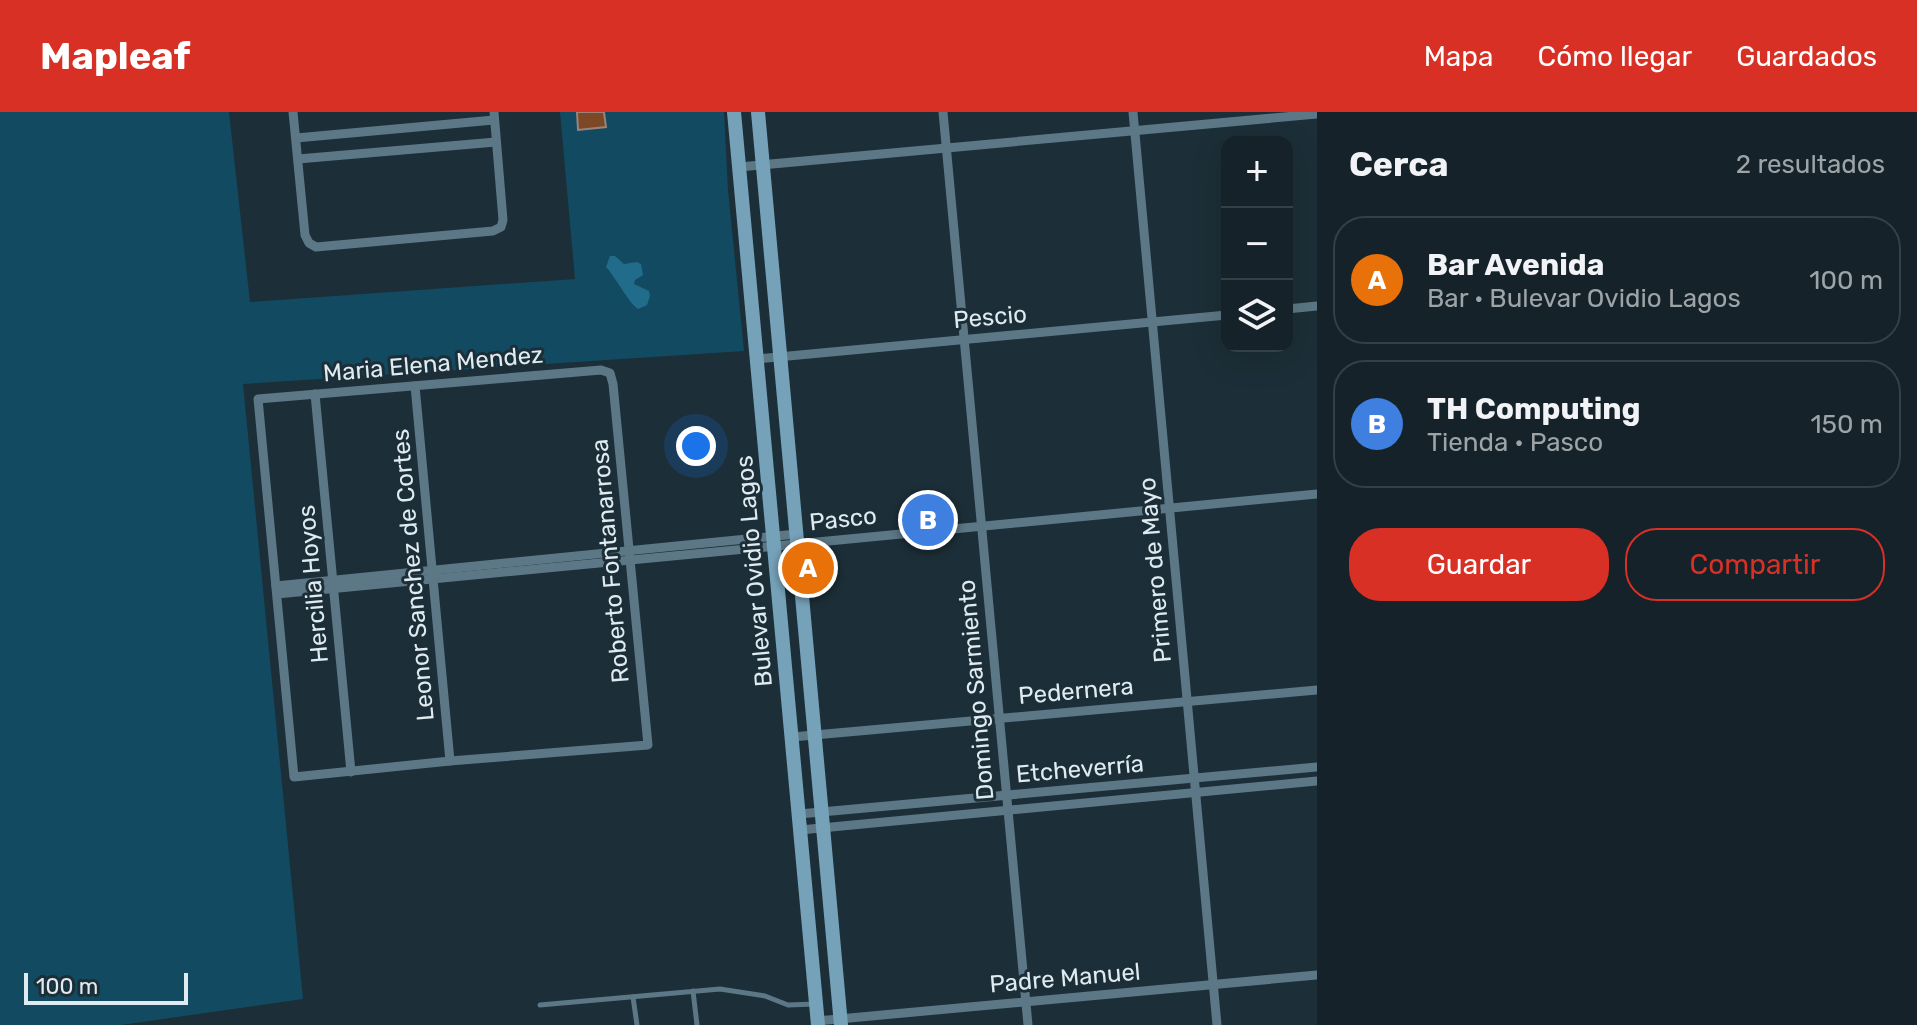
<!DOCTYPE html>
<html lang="es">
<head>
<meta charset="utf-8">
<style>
  :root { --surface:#152229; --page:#1e2a31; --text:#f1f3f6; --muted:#9da4a8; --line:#343f46; --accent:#d93025 }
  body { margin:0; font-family:Rubik,sans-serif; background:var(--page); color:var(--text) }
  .controls { position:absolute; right:24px; top:24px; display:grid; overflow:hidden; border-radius:16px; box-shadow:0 8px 32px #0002 }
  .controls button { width:72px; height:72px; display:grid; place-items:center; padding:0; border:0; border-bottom:2px solid var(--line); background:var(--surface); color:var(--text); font:40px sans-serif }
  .scale { position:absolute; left:24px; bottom:20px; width:164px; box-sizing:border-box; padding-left:8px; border:4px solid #dfebf1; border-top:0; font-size:22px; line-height:28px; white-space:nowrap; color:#dfebf1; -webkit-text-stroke:6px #1c2e37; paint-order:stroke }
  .you { position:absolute; left:696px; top:334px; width:28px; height:28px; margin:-20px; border:6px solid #fff; border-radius:50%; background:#1a73e8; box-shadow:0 0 0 12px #1a73e833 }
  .badge { display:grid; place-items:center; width:52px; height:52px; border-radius:50%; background:var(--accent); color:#fff; font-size:26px; font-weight:700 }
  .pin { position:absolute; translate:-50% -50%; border:4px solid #fff; box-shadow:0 2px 8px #0006 }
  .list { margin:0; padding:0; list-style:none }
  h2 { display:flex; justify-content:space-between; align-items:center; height:104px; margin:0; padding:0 32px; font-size:34px }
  h2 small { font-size:26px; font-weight:400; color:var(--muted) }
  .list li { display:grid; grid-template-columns:52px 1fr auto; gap:24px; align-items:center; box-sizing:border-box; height:128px; margin:0 16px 16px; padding:0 16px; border:2px solid var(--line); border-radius:32px }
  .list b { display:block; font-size:30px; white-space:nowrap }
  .list p { margin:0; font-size:26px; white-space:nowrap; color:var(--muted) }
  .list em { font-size:26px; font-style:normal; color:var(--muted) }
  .actions { display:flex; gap:16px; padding:24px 32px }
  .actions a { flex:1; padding:18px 0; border:2px solid var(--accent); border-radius:32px; text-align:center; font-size:28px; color:var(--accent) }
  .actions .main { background:var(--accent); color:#fff }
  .icon { flex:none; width:44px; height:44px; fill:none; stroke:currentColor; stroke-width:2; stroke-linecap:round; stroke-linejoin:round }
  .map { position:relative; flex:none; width:1317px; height:913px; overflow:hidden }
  header { display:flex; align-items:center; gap:48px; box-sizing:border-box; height:112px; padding:0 40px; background:var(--accent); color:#fff }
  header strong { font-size:38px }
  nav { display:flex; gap:44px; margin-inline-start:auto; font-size:28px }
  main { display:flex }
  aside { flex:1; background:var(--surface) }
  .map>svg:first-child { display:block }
  .green { fill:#124a62 }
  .water { fill:#226c8b }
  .building { fill:#7c4826; stroke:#988479; stroke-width:2 }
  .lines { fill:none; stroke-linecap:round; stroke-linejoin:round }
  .service { stroke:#5c7785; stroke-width:5 }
  .minor { stroke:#5c7785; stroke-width:9 }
  .secondary { stroke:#76a2b9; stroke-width:14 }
  .labels { text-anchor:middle; stroke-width:6; stroke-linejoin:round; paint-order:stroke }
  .street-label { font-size:24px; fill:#dfebf1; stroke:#1c2e37 }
</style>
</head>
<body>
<header>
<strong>Mapleaf</strong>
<nav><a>Mapa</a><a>Cómo llegar</a><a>Guardados</a></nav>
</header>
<main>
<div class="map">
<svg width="1317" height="913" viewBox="0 0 1317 913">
  <rect width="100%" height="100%" fill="#1c2e37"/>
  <polygon class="green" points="0,0 229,0 250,190 575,167 560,0 724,0 728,78 744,239 243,272 303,887 121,913 0,913"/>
  <path class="water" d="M610,144h5l9,8 13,-2 4,2 2,11 -8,5 -1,4 15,7 1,5 -3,9 -9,4c-10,-7 -21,-30 -32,-42z"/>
  <polygon class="building" points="577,0 604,0 606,15 578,18"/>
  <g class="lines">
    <g class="service">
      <polyline points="693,879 697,913"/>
      <polyline points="633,885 637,913"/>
      <polyline points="540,893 720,877 765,884 788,893 815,892"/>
    </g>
    <g class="minor">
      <polyline points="293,0 305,123 309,131 316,135 493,119 501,115 503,108 494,0"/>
      <polyline points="943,0 1028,913"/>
      <polyline points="1133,0 1217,913"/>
      <polyline points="296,26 494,8"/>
      <polyline points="298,47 496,30"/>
      <polyline points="739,55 1317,2"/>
      <polyline points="1287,197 1317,194"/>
      <polyline points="757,247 1227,203"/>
      <polygon points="601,258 610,261 613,272 648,633 450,649 294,665 258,287"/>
      <polyline points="415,274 450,649"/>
      <polyline points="315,282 351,660"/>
      <polyline points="276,474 796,422"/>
      <polyline points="277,482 1317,382"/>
      <polyline points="792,625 1317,578"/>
      <polyline points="799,702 1317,655"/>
      <polyline points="800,718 1317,669"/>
      <polyline points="817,909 1317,863"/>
    </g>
    <g class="secondary">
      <polyline points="734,0 818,913"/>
      <polyline points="758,0 841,913"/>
    </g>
  </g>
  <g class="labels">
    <g class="street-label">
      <text transform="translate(990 205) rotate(-5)" y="8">Pescio</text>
      <text transform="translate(433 252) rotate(-5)" y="8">Maria Elena Mendez</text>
      <text transform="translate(843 407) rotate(-6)" y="8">Pasco</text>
      <text transform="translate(610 449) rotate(-95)" y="8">Roberto Fontanarrosa</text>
      <text transform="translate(1155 458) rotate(-95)" y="8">Primero de Mayo</text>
      <text transform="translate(754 459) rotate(-95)" y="8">Bulevar Ovidio Lagos</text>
      <text transform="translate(413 463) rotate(-95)" y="8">Leonor Sanchez de Cortes</text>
      <text transform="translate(313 472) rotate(-95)" y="8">Hercilia Hoyos</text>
      <text transform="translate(976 578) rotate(-95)" y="8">Domingo Sarmiento</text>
      <text transform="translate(1076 579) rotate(-5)" y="8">Pedernera</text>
      <text transform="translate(1080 657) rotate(-5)" y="8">Etcheverría</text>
      <text transform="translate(1065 866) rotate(-5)" y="8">Padre Manuel</text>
    </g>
  </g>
</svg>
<div class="controls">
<button>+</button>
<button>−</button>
<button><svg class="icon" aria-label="layers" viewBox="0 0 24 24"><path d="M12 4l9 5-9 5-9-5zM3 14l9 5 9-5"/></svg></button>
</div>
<div class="scale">100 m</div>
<div class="you"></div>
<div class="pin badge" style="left:808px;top:456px;background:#e8710a">A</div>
<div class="pin badge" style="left:928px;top:408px;background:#3f7fe0">B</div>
</div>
<aside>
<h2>Cerca<small>2 resultados</small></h2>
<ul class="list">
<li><span class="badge" style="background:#e8710a">A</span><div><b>Bar Avenida</b><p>Bar · Bulevar Ovidio Lagos</p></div><em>100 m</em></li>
<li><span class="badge" style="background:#3f7fe0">B</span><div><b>TH Computing</b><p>Tienda · Pasco</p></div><em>150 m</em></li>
</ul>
<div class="actions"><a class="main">Guardar</a><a>Compartir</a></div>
</aside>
</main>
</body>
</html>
